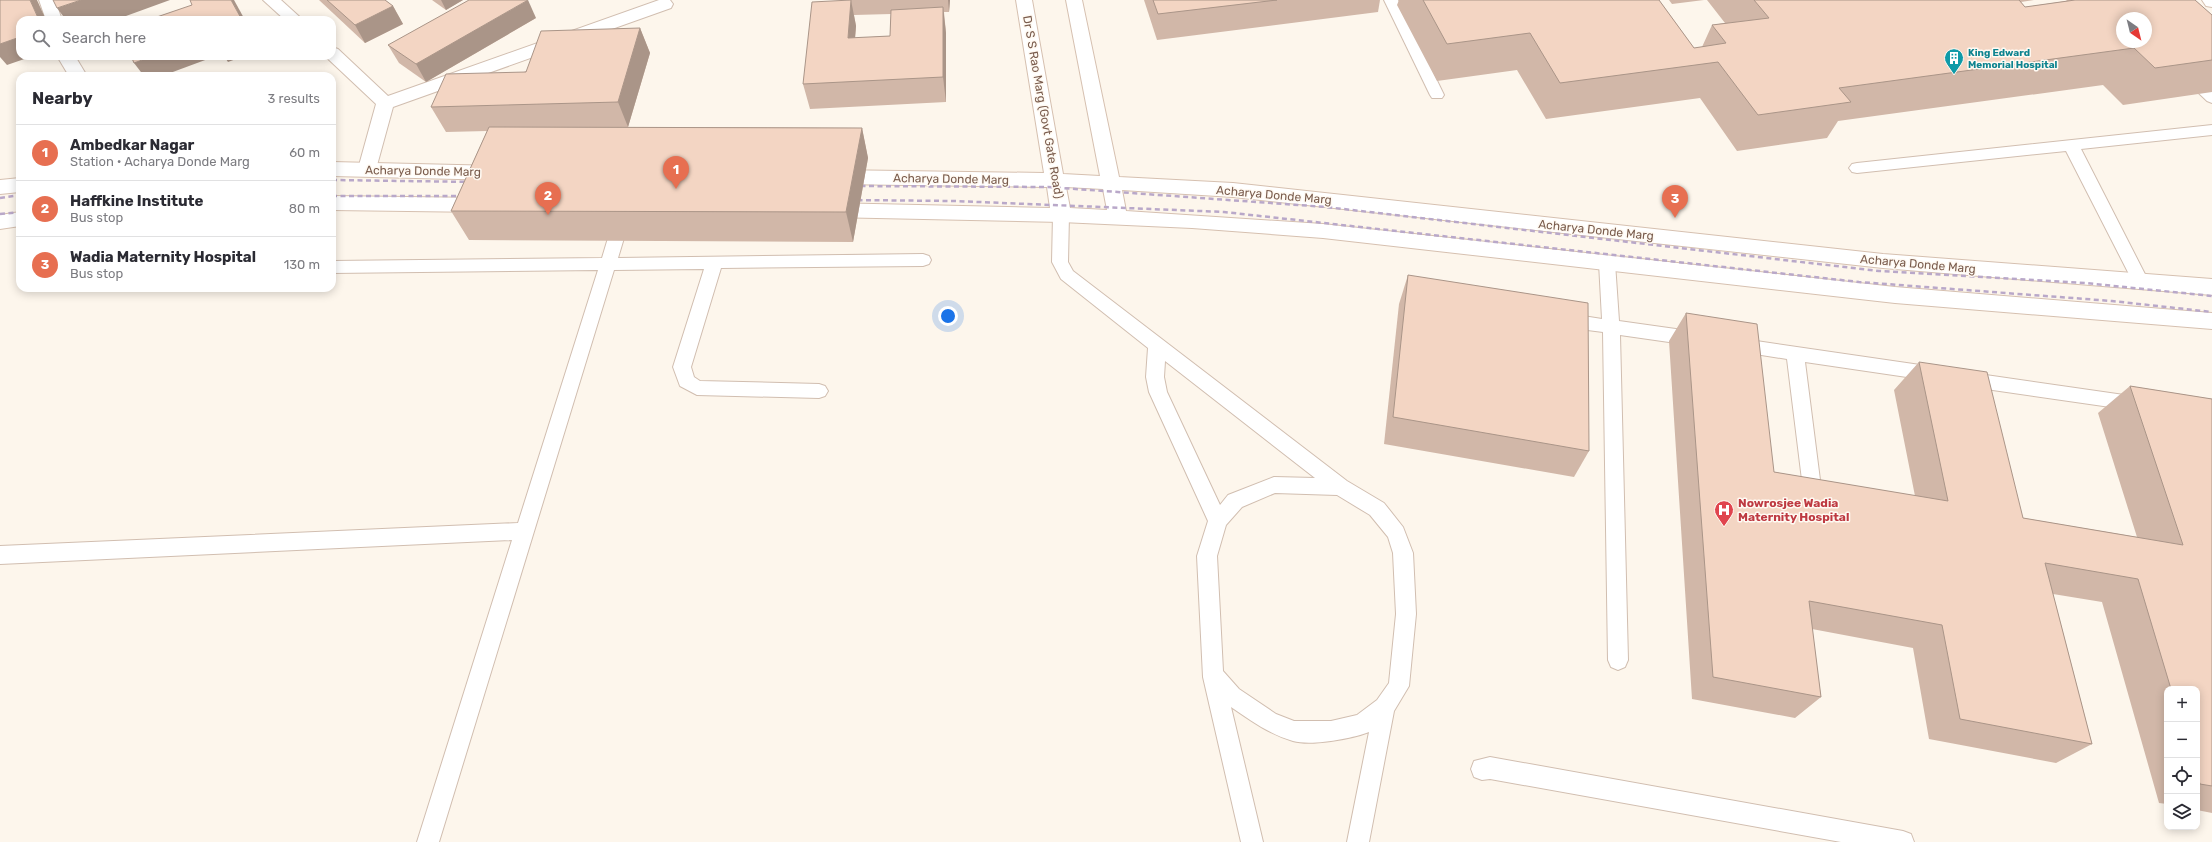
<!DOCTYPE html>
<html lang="en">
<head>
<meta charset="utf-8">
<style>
  :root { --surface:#fff; --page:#f7f7f7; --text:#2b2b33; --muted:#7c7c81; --line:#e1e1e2; --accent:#e76f51 }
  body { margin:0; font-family:Rubik,sans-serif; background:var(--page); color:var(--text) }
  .controls { position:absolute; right:12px; bottom:12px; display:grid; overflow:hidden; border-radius:8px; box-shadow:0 2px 10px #0003 }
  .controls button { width:36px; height:36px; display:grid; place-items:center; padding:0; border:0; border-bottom:1px solid var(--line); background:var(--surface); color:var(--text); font:20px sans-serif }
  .compass { position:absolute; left:2116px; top:12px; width:36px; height:36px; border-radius:50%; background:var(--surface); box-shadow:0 2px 10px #0003; rotate:145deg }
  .you { position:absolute; left:948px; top:316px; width:14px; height:14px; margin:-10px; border:3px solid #fff; border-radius:50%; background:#1a73e8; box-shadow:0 0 0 6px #1a73e833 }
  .badge { display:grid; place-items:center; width:26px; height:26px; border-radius:50%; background:var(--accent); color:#fff; font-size:13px; font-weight:700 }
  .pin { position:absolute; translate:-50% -33px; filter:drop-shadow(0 1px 2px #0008) }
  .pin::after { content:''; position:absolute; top:21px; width:14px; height:12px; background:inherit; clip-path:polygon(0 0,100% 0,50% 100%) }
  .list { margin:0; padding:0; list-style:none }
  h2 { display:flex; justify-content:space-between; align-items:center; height:52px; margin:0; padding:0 16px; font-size:17px }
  h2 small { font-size:13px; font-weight:400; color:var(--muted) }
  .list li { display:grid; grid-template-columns:26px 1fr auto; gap:12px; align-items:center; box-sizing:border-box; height:56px; padding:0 16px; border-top:1px solid var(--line) }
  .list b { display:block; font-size:15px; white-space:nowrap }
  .list p { margin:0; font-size:13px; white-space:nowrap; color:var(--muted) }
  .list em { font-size:13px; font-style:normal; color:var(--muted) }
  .icon { flex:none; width:22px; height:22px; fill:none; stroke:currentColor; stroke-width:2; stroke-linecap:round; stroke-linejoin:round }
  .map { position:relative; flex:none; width:2212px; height:842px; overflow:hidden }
  .search { position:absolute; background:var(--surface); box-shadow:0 2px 10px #0003; left:16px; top:16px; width:320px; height:44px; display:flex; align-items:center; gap:10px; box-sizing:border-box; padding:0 14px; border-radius:12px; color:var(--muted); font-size:15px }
  .panel { position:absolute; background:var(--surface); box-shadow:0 2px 10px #0003; left:16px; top:72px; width:320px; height:220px; border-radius:12px }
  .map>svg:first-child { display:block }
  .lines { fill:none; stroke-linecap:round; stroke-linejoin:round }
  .lane-casing { stroke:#d1beb0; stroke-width:2 }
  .street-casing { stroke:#d1beb0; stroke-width:2 }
  .secondary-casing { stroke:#d6c0b0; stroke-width:2 }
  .lane { fill:#fff; fill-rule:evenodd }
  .street { fill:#fff; fill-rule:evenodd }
  .secondary { fill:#fff; fill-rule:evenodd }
  .rail { stroke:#b9a8c9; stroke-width:2.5; stroke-dasharray:5 3.5; stroke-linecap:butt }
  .wall { fill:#d1b7a8; fill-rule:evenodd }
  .shaded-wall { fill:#aa9588 }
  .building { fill:#f3d5c3; stroke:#aa9588; fill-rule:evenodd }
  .labels { text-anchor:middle; stroke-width:3; stroke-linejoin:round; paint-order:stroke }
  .far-culture-label { font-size:10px; font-weight:bold; fill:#0d838f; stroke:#fffaf3; text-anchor:start }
  .street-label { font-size:12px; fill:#7a5c4d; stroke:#fffaf3 }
  .health-label { font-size:12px; font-weight:bold; fill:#be3a42; stroke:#fffaf3; text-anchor:start }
</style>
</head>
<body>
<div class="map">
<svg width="2212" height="842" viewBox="0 0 2212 842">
  <rect width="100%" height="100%" fill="#fdf6ec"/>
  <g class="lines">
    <defs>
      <g id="lane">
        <polygon points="1384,0 1398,0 1444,95 1442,98 1432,98 1430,95"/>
        <polygon points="2189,71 2194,73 2212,90 2212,103 2207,101 2184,79 2182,76 2184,73"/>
        <polygon points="2212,125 2212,135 2081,149 2149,282 2147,286 2141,288 2135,286 2133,282 2066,151 1857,173 1852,172 1849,168 1852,164 1857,163"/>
        <path d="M1061,209l6,2 2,4 -1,47 5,9 274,210 37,22 19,24 10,26 3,61 -7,72 -15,25 -25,131h-22l22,-110c-18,7 -58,14 -76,9 -24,-7 -43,-21 -62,-34l32,135h-22l-38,-165 -6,-121 11,-35 -59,-129 -3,-15 2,-29 -87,-69 -9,-17 1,-47 2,-4zM1165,361l150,117 -41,-1 -46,18 -8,10 -53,-113 -3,-15zM1275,493l62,2 33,20 18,22 5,16 3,61 -7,69 -12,17 -20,15 -26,6h-37l-18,-7 -37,-25 -16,-18 -6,-115 9,-31 16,-18z"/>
        <polygon points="622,212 628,214 630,218 618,258 923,254 929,256 931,260 929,264 923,266 721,268 691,367 694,377 700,381 819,384 825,386 828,391 825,396 819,398 697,395 680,386 673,367 704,269 614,270 439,842 417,842 512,540 0,564 0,546 518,523 598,270 332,273 332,261 602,258 614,218 616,214"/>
        <polygon points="1607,257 1613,259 1615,263 1619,321 1697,332 1703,334 1706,339 1703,344 1697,346 1620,335 1628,660 1625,667 1618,670 1611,667 1608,660 1603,332 1564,327 1558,325 1556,320 1558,315 1564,313 1602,319 1599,263 1601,259"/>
        <polygon points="1736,338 1934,367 1940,369 1943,374 1940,379 1934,381 1805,362 1820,480 1818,486 1811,488 1804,486 1802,480 1787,359 1730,350 1727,345 1730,340"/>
        <polygon points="1965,372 2138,397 2144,399 2147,404 2144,409 2138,411 1965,386 1959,384 1956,379 1959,374"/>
        <polygon points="1490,757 1903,831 1911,834 1914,842 1841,842 1490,779 1482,780 1474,777 1471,769 1474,761"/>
      </g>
      <g id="street">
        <polygon points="39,0 55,0 62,20 46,20"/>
        <polygon points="263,0 281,0 303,20 285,20"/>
        <polygon points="659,0 670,0 673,4 671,8 393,107 376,169 374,174 367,176 360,174 358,169 376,104 326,57 332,56 332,47 338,49 388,96"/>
        <polygon points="57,56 75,56 87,76 69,76"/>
      </g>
      <g id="secondary">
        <path d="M1016,0h16l31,174 37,2 -34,-176h16l37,177 114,6 650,71 329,25v16l-329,-27 -650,-71 -111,-7 4,21 197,13 572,63 317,26v16l-317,-26 -572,-65 -131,-10 -131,-6 -232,-5 -7,-2 -3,-5 3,-5 7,-2 221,5 -3,-21 -212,-3 -7,-2 -2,-5 2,-5 7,-2 209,3zM1066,187l37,2 4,21 -37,-2z"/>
        <polygon points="2202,0 2212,0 2212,7 2206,6"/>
        <polygon points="332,162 499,166 506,168 508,173 506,178 499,180 332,176"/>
        <polygon points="20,178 20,192 0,194 0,180"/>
        <polygon points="332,196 483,198 490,200 493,205 490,210 483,212 332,210"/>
        <polygon points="20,212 20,226 0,229 0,215"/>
      </g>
    </defs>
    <use href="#lane" class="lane-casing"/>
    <use href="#street" class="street-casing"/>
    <use href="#secondary" class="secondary-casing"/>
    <use href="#lane" class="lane"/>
    <use href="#street" class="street"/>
    <use href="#secondary" class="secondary"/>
    <g class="rail">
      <polyline points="332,180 476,182"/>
      <polyline points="852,186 1048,187 1326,207 1879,271 2085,283 2212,296"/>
      <polyline points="332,196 469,196"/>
      <polyline points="0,198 20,195"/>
      <polyline points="849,200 954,201 1224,212 1859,282 2112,301 2212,312"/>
      <polyline points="0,214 20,212"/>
    </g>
  </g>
  <g class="wall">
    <polygon points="319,0 385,0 393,6 403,24 365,43"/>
    <polygon points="432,0 463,0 446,10"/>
    <path d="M848,0h102l-1,12h-5l2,21v69l-136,7 -7,-25zM891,14l-1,22 -35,2 1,-12 -2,-11z"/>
    <polygon points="1144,0 1380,0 1378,12 1157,40"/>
    <polygon points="1399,0 1659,0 1694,48 1702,47 1712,25 1725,23 1707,0 2034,0 2021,2 2025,7 2066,1 2067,0 2195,0 2212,15 2212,92 2123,105 2103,85 1838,121 1827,138 1737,151 1700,98 1546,119 1517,70 1437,81 1397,5"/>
    <polygon points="1669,0 1704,0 1672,4"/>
    <polygon points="536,18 426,82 399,63 388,45"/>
    <polygon points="640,28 650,53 628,127 862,128 868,158 853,242 469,240 451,211 487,131 446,132 431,107"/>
    <polygon points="1408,275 1589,451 1574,477 1384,444 1399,304"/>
    <polygon points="1686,313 1774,472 1915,496 1894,390 1919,362 2023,518 2137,537 2098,413 2130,386 2212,399 2212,813 2197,810 2197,689 2167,689 2167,804 2159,803 2102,602 2053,594 2092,744 2056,763 1929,739 1913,648 1812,629 1821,697 1795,718 1692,699 1669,341"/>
  </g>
  <g class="shaded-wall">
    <polygon points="30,0 37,0 46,20 39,20"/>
    <polygon points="81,0 170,0 115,20 66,20 57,8"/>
    <polygon points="231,0 234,0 245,20 242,20"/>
    <polygon points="441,0 463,0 446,10"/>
    <polygon points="528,0 536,18 426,82 416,64"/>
    <polygon points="851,0 856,26 853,63 848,38"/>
    <polygon points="948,0 950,0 949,12"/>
    <polygon points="393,6 403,24 365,43 355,25"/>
    <polygon points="943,7 946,33 946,102 943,77"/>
    <polygon points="640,28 650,53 628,127 618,102"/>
    <polygon points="20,37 20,56 33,56 7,65 0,57 0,44"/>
    <polygon points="153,56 216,56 162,76 144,76 134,63"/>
    <polygon points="224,56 244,56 228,62"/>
    <polygon points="862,128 868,158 853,242 846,212"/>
  </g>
  <g class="building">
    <polygon points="0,0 30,0 39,20 20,20 20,37 0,44"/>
    <polygon points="53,0 81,0 57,8"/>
    <polygon points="190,0 231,0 242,20 148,20 192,5"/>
    <polygon points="327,0 385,0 393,6 355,25"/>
    <polygon points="469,0 528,0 416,64 388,45"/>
    <polygon points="851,0 848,38 890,36 891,10 943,7 943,77 803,84 812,2"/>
    <polygon points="1153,0 1277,0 1158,14"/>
    <path d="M1423,0h236l35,48 32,-5 -14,-18 57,-7 -15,-18h265l6,7 50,-7h120l17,15v45l-57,8 -21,-20 -295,40 12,14 -93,13 -40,-53 -158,21 -30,-50 -83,11zM2122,18h24v24h-24z"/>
    <polygon points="640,28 618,102 431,107 446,74 526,72 541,31"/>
    <polygon points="131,56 153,56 134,63"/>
    <polygon points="489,127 862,128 846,212 451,211"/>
    <polygon points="1408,275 1588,303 1589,451 1393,417"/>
    <polygon points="1686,313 1757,324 1774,472 1948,501 1919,362 1987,372 2023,518 2183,545 2130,386 2212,399 2212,786 2200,784 2197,773 2197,689 2171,689 2138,579 2045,563 2092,744 1960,719 1942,625 1809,601 1821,697 1713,677"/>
  </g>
  <defs>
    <symbol id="building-pin" viewBox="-11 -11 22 30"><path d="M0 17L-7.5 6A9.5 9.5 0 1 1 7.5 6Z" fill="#0f9aa8" stroke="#fffaf3"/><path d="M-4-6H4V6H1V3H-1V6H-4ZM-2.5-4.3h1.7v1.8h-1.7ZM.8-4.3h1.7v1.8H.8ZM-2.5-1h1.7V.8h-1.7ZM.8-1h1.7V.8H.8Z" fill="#fff"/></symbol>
    <symbol id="hospital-pin" viewBox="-11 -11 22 30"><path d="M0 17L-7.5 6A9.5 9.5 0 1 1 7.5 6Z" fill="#e0444e" stroke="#fffaf3"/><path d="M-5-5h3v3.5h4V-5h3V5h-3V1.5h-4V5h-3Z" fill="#fff"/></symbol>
  </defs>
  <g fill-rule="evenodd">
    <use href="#building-pin" x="1943" y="47" width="22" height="30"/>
    <use href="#hospital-pin" x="1713" y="499" width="22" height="30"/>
  </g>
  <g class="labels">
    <g class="far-culture-label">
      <text x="1968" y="56">King Edward<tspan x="1968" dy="12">Memorial Hospital</tspan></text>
    </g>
    <g class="street-label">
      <text transform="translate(1043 107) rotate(80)" y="4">Dr S S Rao Marg (Govt Gate Road)</text>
      <text transform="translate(423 171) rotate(1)" y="4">Acharya Donde Marg</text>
      <text transform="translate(951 179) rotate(1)" y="4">Acharya Donde Marg</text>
      <text transform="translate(1274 195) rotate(5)" y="4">Acharya Donde Marg</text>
      <text transform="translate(1596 230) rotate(6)" y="4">Acharya Donde Marg</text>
      <text transform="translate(1918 264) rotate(5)" y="4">Acharya Donde Marg</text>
    </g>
    <g class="health-label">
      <text x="1738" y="507">Nowrosjee Wadia<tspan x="1738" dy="14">Maternity Hospital</tspan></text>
    </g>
  </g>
</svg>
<div class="controls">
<button>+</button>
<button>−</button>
<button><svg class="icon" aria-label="locate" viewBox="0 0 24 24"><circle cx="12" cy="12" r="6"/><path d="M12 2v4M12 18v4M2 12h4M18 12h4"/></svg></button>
<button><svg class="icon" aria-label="layers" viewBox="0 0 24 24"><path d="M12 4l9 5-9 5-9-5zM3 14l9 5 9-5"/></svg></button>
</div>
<svg class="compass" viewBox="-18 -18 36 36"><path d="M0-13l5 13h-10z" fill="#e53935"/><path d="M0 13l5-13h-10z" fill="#7c7c81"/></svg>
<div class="you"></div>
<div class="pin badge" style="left:676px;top:189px">1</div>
<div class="pin badge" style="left:548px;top:215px">2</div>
<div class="pin badge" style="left:1675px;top:218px">3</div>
<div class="search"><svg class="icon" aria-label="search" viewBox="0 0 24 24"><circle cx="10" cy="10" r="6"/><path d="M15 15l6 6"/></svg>Search here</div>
<section class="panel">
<h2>Nearby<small>3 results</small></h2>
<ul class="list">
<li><span class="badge">1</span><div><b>Ambedkar Nagar</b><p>Station · Acharya Donde Marg</p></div><em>60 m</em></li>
<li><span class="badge">2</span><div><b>Haffkine Institute</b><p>Bus stop</p></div><em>80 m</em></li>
<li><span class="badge">3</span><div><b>Wadia Maternity Hospital</b><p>Bus stop</p></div><em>130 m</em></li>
</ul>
</section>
</div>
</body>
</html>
